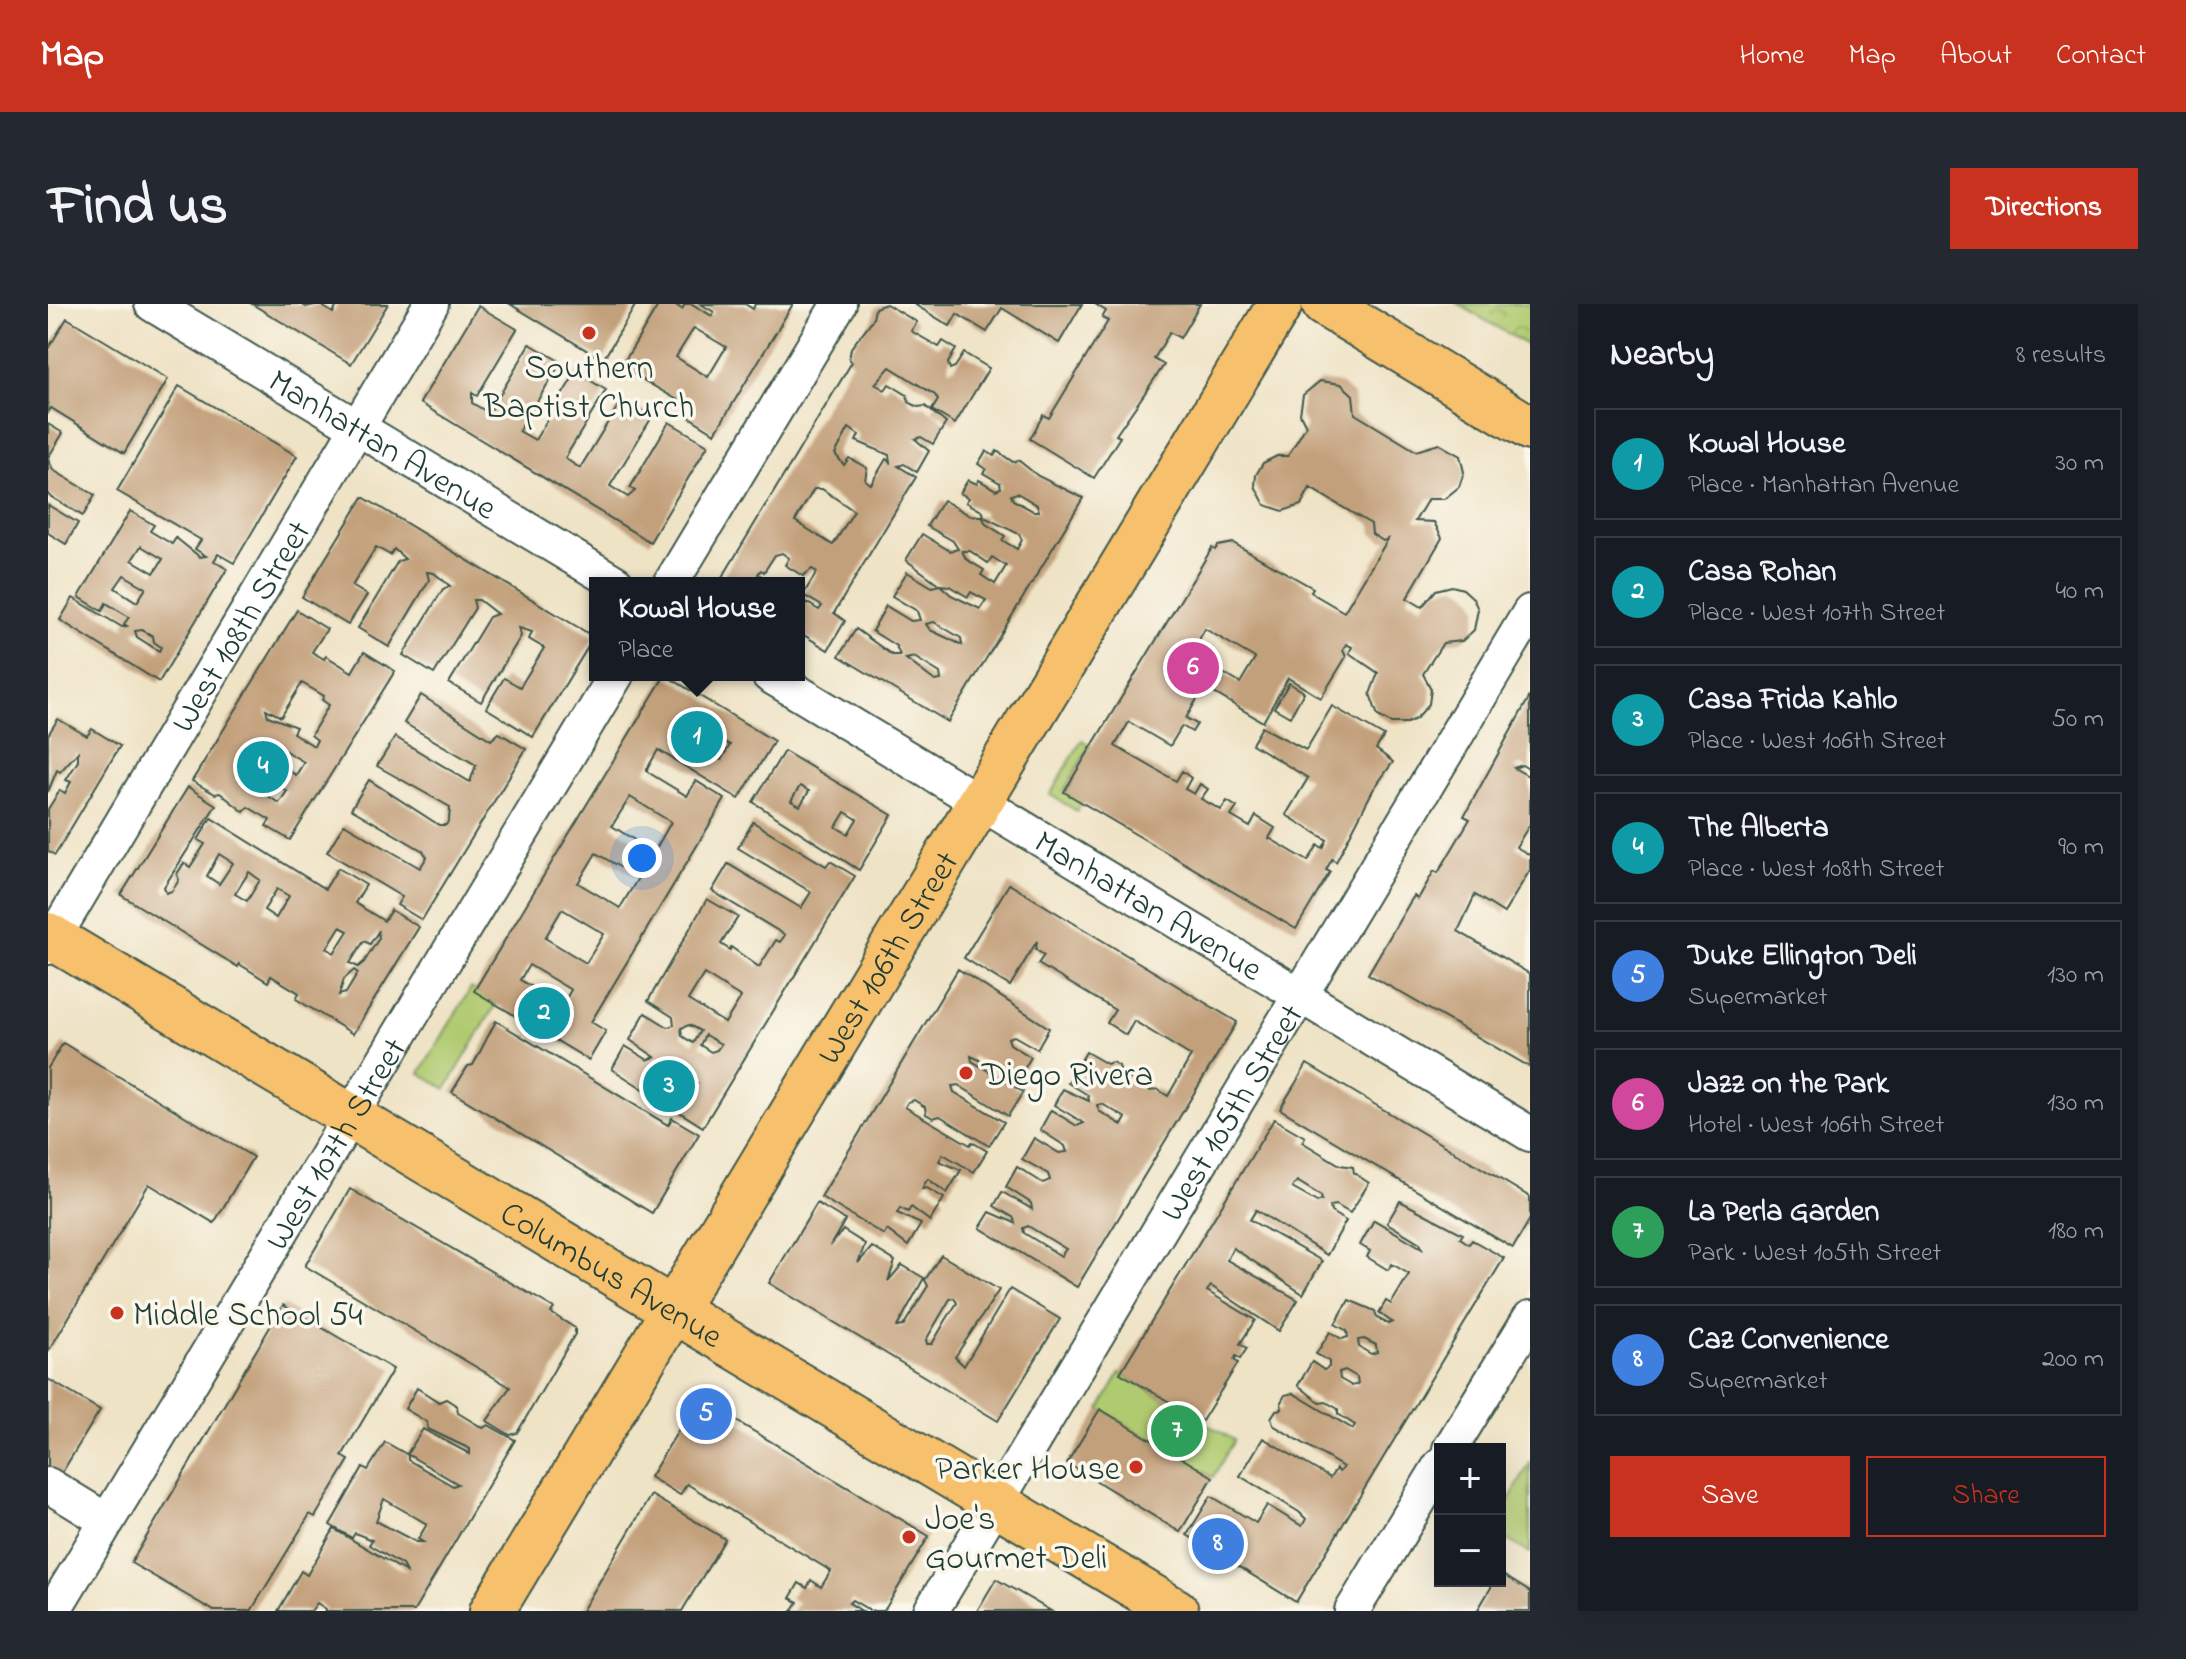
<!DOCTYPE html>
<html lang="en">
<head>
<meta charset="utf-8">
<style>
  :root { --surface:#171b24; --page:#242831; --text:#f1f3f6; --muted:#9ea1a6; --line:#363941; --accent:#c8321e }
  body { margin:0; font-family:"Indie Flower",sans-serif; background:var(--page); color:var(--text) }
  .controls { position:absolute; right:24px; bottom:24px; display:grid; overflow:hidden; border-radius:0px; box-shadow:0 8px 32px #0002 }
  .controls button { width:72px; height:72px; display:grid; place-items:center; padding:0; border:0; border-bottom:2px solid var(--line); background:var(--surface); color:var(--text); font:40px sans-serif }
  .you { position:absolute; left:594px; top:554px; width:28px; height:28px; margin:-20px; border:6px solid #fff; border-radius:50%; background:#1a73e8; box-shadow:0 0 0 12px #1a73e833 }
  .badge { display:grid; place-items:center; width:52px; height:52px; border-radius:50%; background:var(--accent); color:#fff; font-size:26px; font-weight:700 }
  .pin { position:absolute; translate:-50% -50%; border:4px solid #fff; box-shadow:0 2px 8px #0006 }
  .popup { position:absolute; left:541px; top:273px; width:216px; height:104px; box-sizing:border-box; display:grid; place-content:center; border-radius:0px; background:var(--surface); filter:drop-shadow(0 2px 6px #0005); font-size:26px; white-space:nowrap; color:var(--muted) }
  .popup b { font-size:30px; color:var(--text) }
  .popup::after { content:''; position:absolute; left:50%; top:100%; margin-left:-16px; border:16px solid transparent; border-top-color:var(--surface) }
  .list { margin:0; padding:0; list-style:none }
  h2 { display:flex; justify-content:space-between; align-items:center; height:104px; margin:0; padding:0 32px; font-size:34px }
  h2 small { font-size:26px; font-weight:400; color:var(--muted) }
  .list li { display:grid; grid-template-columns:52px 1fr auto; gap:24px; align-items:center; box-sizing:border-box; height:112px; margin:0 16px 16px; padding:0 16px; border:2px solid var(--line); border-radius:0px }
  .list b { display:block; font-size:30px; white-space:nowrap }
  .list p { margin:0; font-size:26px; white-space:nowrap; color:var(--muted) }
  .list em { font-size:26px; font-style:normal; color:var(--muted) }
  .actions { display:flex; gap:16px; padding:24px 32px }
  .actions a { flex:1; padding:18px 0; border:2px solid var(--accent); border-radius:0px; text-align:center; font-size:28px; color:var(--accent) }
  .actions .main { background:var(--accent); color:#fff }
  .map { position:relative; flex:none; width:1482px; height:1307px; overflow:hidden; border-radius:0px }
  header { display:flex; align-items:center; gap:48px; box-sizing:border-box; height:112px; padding:0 40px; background:var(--accent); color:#fff }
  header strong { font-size:38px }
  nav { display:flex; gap:44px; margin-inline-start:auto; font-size:28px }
  .intro { display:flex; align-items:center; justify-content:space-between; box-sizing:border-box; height:192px; padding:0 48px }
  h1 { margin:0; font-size:56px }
  .button { padding:20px 36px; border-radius:0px; background:var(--accent); color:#fff; font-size:28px; font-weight:700 }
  main { display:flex; gap:48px; padding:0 48px }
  aside { flex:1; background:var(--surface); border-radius:0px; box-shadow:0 8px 32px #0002 }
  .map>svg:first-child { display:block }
  .green { fill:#b0ca70; stroke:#688452; stroke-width:2 }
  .park { fill:url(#park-crowns); stroke:#688452; stroke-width:2 }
  .building { fill:#c3a07b; fill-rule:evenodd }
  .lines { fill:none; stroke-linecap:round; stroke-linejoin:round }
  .minor-casing { stroke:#3e564a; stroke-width:38 }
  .major-casing { stroke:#3e564a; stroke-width:48 }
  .minor { stroke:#fff; stroke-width:34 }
  .major { stroke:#f7c06c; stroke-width:44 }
  .poi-dot { fill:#c8321e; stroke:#fbf7ec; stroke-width:3 }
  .labels { text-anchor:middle; stroke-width:7; stroke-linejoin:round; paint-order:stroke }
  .poi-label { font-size:34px; fill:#1f3d34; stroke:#fbf7ec; text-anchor:start }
  .street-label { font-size:34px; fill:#1f3d34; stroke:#fbf7ec }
</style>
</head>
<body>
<header>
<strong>Map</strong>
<nav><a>Home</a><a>Map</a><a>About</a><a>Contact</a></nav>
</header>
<div class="intro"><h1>Find us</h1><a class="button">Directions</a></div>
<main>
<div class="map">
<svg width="1482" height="1307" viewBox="0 0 1482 1307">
  <defs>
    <pattern id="park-crowns" width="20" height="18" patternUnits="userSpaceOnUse" patternTransform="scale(2)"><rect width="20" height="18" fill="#b0ca70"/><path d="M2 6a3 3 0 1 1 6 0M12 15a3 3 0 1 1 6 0" fill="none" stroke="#8fa55d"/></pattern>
  </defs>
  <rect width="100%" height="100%" fill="#fbf7ec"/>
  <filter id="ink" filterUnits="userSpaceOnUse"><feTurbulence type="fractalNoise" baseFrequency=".0125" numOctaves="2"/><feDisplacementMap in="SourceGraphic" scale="16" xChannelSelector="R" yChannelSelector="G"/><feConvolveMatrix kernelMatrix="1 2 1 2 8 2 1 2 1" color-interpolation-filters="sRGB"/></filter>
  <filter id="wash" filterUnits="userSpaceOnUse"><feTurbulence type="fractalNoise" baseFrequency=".006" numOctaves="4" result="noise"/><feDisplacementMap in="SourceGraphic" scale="32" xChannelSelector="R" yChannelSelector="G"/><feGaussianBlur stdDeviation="1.8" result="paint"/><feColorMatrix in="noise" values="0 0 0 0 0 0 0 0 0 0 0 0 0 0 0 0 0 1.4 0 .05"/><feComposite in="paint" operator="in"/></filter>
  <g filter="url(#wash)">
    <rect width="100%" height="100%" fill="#efe3c6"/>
    <g class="green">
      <polygon points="1034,436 1042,441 1016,487 1034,498 1029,507 1002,491"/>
      <polygon points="423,684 448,700 398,785 372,769"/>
      <polygon points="1072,1069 1186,1136 1165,1173 1052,1105"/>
      <polygon points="1482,1159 1482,1249 1452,1232 1452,1212"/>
    </g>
    <polygon class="park" points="1410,0 1482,0 1482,43"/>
    <g id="blocks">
      <g class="building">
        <polygon points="204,0 253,0 258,3 271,0 285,9 290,0 340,0 303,60"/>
        <polygon points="462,0 583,0 587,2 555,56"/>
        <path d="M611,0h15l8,5 3,-5h7l20,12 2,-4 -13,-8h44l8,5 2,-5h38l-78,129 -26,-16 6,-10 -11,-6 -1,2 -62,-36zM646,24l32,19 -18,30 -32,-20z"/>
        <path d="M838,0l31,18 -6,9 28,16 4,-6 13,8 -8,14 2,6 5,-2 9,-14 25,15 -34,56 -23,-14 6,-10 -3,-5 -45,-28 -15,17 10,6 4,-6 18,11 2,7 9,5 7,-1 21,17 -13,21 -12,-7 -6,2 14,12 -12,21 -13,-8 -6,2 18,11 -82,136 11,8 -17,29 -29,-18v-34l20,12 3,-4 -19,-11 14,-23 -5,-3 -9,7 -18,-11 4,-7 -7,-5 -7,2 -11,17 -3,-2 -3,4 16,9h-55l133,-221 -3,-2 2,-12 22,-29 2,-11zM801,124l10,7 -3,6 33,14 1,7 -4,-3 -15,25 -6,-4 2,-12 -18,-10 -5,7 -9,-11zM766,185h8l32,22 -21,34 -38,-24z"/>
        <polygon points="866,0 1034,0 1011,39 954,4 939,28 909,10 902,22"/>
        <polygon points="1047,0 1152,0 1132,34 1122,28 1106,55 1116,61 1068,131 1072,133 1046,174 982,135 995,111 1001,114 1060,17 1054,14 1058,7"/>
        <polygon points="430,2 469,25 429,92 424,89 424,99 441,109 482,40 513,58 471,127 487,136 528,68 558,86 517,154 524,159 532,164 574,95 604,113 562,182 580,193 587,187 582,184 621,118 660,141 602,238 372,99"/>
        <polygon points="19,14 120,75 76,149 3,104 0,109 0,45"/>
        <path d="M1272,77l21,3 12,11 2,19 61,37 23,-7 21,12 4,16 -5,15 -15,12h-16l-13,22 19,1 8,16 -35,60 15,9 14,-17 16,-4 11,3 10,9 5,11 -4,21 -12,11 -19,2 -20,31 8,15 -2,15 -13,15 -9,4h-16l-13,-7 -8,-22 8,-21 -29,-20 3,-6 -6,-3 -3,6 3,7 -25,41 -33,-20 -25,44 -59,-35 -18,31 11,6 -5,8 -10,-6 -12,20 -41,-24 -14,24 61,35 6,-10 9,7 -6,11 9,5 6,-10 8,5 -7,10 20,11 6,-9 10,6 -6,9 19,11 6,-11 19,12 -6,10 39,23 10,-16 5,3 4,-8 -41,-25 22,-37 -56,-34 10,-17 44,23 26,-44 52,30 -8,13 17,13 -20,28 -37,72 -4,-3 -6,11 4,2 -34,57 -232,-137 148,-244 3,2 3,-4 15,-3 80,45 -2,3 4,4 29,17 44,-73 -5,2 -11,-7 -1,-10 -61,-36 -9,17 -18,6 -18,-6 -10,-19 1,-11 7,-12 14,-7h11l18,-30 -6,-12 3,-19zM1157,325l50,29 -15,25 -49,-29z"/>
        <path d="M131,82l118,70 -63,107 -16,-9 -4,7 13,8 -68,113 -99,-62 13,-22 49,29 5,-1 -3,-2 5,-7 -23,-14 -4,8 -23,-14 51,-86 24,14 -4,6 22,13 4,-6 24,19 6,-1 -11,-7 6,-9 -84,-49zM93,242l22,13 -9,14 -22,-13zM76,271l22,13 -9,14 -22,-14zM94,326l11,6 1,6 7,5 -2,4 -22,-14 -2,-6z"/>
        <polygon points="0,120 15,129 0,154"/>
        <path d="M938,147l8,5 3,-5 16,11 5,-2 20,16 45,22 -135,224 -109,-66 17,-27 36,26h8l-4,-9 -24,-15 14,-25 25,15 9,-1 -3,-9 -25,-15 15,-24 25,15 8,-2 11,10 29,14 6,-9 -15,-8 -3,5 -19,-11 -9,-1 -34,-25 16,-26 28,17 8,-2 -5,-8 -26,-15 16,-26 28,16h11l4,8 19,12 -3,4 15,9 5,-9 -3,-6 -35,-17 -1,-5 -17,-10 3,-4 -9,-5 8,-13 9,4 2,-4 17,10 5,-2 -1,-5 -17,-10 3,-4 -8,-5zM969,189l20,12 2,6h-6l-20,-11 -2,-5zM914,247h8l18,12 4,-6 14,9 -11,18 -14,-9 3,-5 -18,-11zM886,318l27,16 1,7 -32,-15 -4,-6zM866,353l26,16 1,7 -6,1 -29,-22z"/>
        <polygon points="0,155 5,166 47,191 35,212 0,191"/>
        <polygon points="315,193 546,333 485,433 438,404 456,374 472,383 496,344 481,335 484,328 471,324 473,332 433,398 401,379 441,313 449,310 431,296 425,296 427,304 386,370 355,351 395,285 402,282 386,269 379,268 381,276 341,343 310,324 350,257 357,255 346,245 342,251 328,243 304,282 319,291 300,321 254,293"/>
        <polygon points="0,201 30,219 18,240 0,229"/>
        <path d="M249,306l30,19 -15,23 12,7 2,-3 26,16 12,-20 31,19 -105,169 -24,-14 4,-6 -22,-13 -4,5 -24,-19 -5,1 -23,-13zM254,379l22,13 -2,4 7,5 -18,30 6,5 -3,6 -21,-13 3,-6 -28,-11 -2,-7 15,8zM234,445l22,13 -8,13 -21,-13zM217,474l22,13 -8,12 -21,-13z"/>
        <path d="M617,371l109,66 -35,58 -81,-49 -12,21 41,25 9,-15 29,18 -134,223 15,9 -17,29 -115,-69zM674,437l8,4 -9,15 -16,-9 5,-9 8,5zM582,493l41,25 -17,30 -42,-26zM548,549l42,25 -18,30 -42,-25zM514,605l42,25 -18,29 -41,-25zM481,661l42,25 -9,15 -42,-25z"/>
        <polygon points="1241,379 1256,388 1242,413 1226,404"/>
        <polygon points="373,391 443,436 451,429 478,445 374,616 349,601 354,593 279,548 296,520 372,564 379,553 375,547 303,505 321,476 391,521 398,521 401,516 402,503 329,462 347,433 422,478 428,461 356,419"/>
        <polygon points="1482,392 1482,466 1474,461 1466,464 1482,473 1482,520 1468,543 1482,551 1482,566 1456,609 1427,591 1410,627 1482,670 1482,763 1320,670 1362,598 1366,592 1370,595 1386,567 1390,569 1422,515 1416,512"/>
        <polygon points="10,415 39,432 44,425 72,442 7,551 0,547 0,505 12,486 17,489 23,478 18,476 30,457 30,448 12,468 9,466 0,488 0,431"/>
        <path d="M736,447l108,64 -33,55 -106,-68zM752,482l9,5 -9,15 -9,-5zM797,508l12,7 -9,15 -12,-7z"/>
        <path d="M140,483l28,18 -52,82 2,6 6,-2 7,-11 -2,-6 7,-11 6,4 15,-23 -7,-4 13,-22 114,71 13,-21 28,17 -11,18 29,18 7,-11 28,17 -66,107 -57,-35 3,-6 -28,-17 -3,6 -29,-18 -1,3 -117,-72zM171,550l14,9 -14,21 -12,-8zM201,568l11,8 -13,21 -12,-7zM229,585l12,7 -13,22 -12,-8zM292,623l8,4 -14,22 -7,-5zM330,628l1,6 -15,24 -6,5 -8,-4 14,-22 6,3zM306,666l4,3 -12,20 -7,2 5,-16z"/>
        <path d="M705,518l73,44 4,-5 25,15 -152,251 -91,-58 13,-23 23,14 7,-3 -25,-17 15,-27 23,14 6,-2 -1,-8 -25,-16 59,-102 31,18 -17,27 9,6 1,-3 28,20 17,-27 4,2 5,-7 -73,-44 16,-27 73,44 10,-16 -73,-44zM656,670l37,23 -16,26 -37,-23zM641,721l11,6 -7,12 -11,-7 -1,-8zM657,731l16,9 -4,6 -6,2 -11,-7zM614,757h5l30,22h-7l-27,-16z"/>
        <path d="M961,580l228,138 -160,265 -97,-59 10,-16 25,11 -1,-5 -20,-12 8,-14 30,17 -1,-6 -25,-16 11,-20 26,16 7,-3 -2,-6 -26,-15 12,-21 25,15 8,-1 -2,-6 -25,-16 11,-20 26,16 7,-3 -30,-18 9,-16 26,12 -1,-6 -20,-12 18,-31 21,12 5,-2 7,4 2,7 30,18 6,-2 11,7 23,-40 -57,-35 -8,14 -19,-12 8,-13 -77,-46 6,-9 -8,-5 1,-9 -27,45 -46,-28zM1054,800l24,14 -4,7 -23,-14 -2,-6zM980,922l38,23 -5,7 -37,-23 -1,-5z"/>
        <polygon points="910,665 1001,724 989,745 966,732 960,734 962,740 983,753 971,774 923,752 924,757 975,788 960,812 910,781 904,782 906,788 956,818 941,842 892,812 885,814 878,810 877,803 866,796 860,798 857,803 922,841 924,838 939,847 926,868 895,850 891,857 913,866 899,889 880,875 877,879 874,885 879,884 896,894 882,917 863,903 860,908 852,904 849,909 873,920 860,942 839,926 836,931 773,893"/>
        <polygon points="448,717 620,821 624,814 651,830 604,909 404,788 420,762 425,761"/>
        <polygon points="15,739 205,853 166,919 101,880 0,1048 0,764"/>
        <polygon points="1259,760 1482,893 1482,915 1465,944 1232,805"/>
        <path d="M1226,815l31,18 -3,5 38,23 13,2 1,6 15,10 -19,30 -14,-8 -6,1 1,6 15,9 -19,34 -71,-45 -6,10 72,41 -19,33 -70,-46 -6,12 71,40 -19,31 -68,-45 -4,5 48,29 -15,24 7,4 -7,11 -4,-3 -2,4 4,3 -36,58 -82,-48zM1249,877l24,15 1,4 -5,2 -25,-14z"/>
        <polygon points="302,885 506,1004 503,1009 527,1024 527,1030 469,1129 462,1131 439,1117 462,1083 257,962"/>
        <path d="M1352,897l63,33 -3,4 9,6 3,-4 32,18 -208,344 -109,-67 24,-39 45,27 11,-18 35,21 4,-7 -7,-7 -59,-36 23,-38 67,40 6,-9 3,3 4,-5 -70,-42 -2,-7 5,-8 6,-1 -1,-7 4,-7 8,-2 60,36 2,-4 -17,-11v-5l-12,-7 -6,1 -22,-18 14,-23 12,8 5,-3v-6l-13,-7 14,-22 12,7 6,-2 -1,-6 -12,-7 14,-24 26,11 2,7 11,6 4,-2 -13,-9 7,-12 5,3 18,-30 -17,-10 -4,6 -21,-13 3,-6 -10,-6 14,-25 48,28 -2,-5 -33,-20zM1316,1035l12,6 1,7 -6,2 -12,-7 -1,-7zM1297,1066l12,7 1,7 -6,2 -12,-7 -1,-7z"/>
        <path d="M769,899l28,17 -15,26 13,-16 22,14 -7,19 14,-16 23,14 -7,20 14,-16 22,13 -27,49 6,-1 25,-40 -3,-6 16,-25 58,35 -44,67 9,9 46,-77 50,30 -62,102 -229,-138zM906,994l3,5 -11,17 -14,24h-5l-1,-4 24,-41z"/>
        <polygon points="235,1001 345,1065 294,1152 301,1156 267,1213 262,1210 203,1307 166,1307 83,1259"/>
        <polygon points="0,1075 52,1106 12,1172 0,1165"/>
        <path d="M369,1084l22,14 7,-3 11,7 1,7 25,15 5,-3 27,15 -101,171h-89l1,-2 -9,-6 -6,8h-33l23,-40 6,4 27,-46 72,43 -4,-7 -33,-20 3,-5 -17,-7 -3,5 -22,-13 33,-58 5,3 17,-28 23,13v5l45,26 5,-2 -51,-30 16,-25 47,25v-5l-42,-20 -1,-7 -22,-13zM336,1195l43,25 -9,15 5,3h-7l-40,-21z"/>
        <polygon points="650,1094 881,1232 836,1307 823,1307 804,1296 801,1299 814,1307 744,1307 750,1298 742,1294 751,1279 759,1284 763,1276 773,1283 783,1267 639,1180 632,1191 602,1173"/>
        <polygon points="1052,1105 1165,1173 1132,1228 1019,1159"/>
        <polygon points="603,1191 677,1235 634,1307 534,1307"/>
        <polygon points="1452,1269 1482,1288 1482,1307 1429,1307 1447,1277 1452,1277"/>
        <polygon points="948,1275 1003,1307 929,1307"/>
      </g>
    </g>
  </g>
  <g filter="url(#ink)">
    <use href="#blocks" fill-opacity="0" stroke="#3e564a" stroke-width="2"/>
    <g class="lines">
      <defs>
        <g id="minor">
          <path id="s1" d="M104,0l464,279"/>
          <polyline points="623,279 791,0"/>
          <path id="s2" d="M721,371l761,459"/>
          <path id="s3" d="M0,643l383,-643"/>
          <polyline points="1402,1145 1482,1014"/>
          <polyline points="0,1181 59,1217"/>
          <path id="s4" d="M5,1307l563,-936"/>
          <path id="s5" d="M883,1307l599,-999"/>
          <polyline points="1304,1307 1392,1162"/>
        </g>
        <g id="major">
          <polyline points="1276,0 1482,124"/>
          <path id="s6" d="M0,631l1128,676"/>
          <path id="s7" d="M444,1307l788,-1307"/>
        </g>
      </defs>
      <use href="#minor" class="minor-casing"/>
      <use href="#major" class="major-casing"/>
      <use href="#minor" class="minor"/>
      <use href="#major" class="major"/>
    </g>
  </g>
  <g class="poi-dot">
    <circle cx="541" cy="29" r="8"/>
    <circle cx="918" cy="769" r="8"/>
    <circle cx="69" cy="1009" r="8"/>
    <circle cx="1088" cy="1163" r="8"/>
    <circle cx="861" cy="1233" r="8"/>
  </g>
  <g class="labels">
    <g class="poi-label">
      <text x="541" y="74" text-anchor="middle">Southern<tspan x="541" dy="39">Baptist Church</tspan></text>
      <text x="934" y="781">Diego Rivera</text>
      <text x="85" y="1021">Middle School 54</text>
      <text x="1072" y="1175" text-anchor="end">Parker House</text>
      <text x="877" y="1225">Joe's<tspan x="877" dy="39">Gourmet Deli</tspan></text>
    </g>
    <g class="street-label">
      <text dy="12" stroke="none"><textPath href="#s1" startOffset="270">Manhattan Avenue</textPath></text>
      <text dy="12" stroke="none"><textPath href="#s3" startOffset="374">West 108th Street</textPath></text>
      <text dy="12" stroke="none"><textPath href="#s2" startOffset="444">Manhattan Avenue</textPath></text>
      <text dy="12" stroke="none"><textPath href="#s7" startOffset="764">West 106th Street</textPath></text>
      <text dy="12" stroke="none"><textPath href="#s5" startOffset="582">West 105th Street</textPath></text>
      <text dy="12" stroke="none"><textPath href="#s4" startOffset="546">West 107th Street</textPath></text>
      <text dy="12" stroke="none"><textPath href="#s6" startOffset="658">Columbus Avenue</textPath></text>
    </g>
  </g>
</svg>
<div class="controls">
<button>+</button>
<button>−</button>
</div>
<div class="you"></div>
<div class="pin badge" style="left:649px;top:433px;background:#0f9aa8">1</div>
<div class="popup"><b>Kowal House</b>Place</div>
<div class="pin badge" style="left:496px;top:709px;background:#0f9aa8">2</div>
<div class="pin badge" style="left:621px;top:782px;background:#0f9aa8">3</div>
<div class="pin badge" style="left:215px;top:463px;background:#0f9aa8">4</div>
<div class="pin badge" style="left:658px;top:1110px;background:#3f7fe0">5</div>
<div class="pin badge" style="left:1145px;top:364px;background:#d1479c">6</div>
<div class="pin badge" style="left:1129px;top:1127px;background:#2e9e5b">7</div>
<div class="pin badge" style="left:1170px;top:1240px;background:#3f7fe0">8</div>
</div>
<aside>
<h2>Nearby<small>8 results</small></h2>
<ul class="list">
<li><span class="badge" style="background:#0f9aa8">1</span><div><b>Kowal House</b><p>Place · Manhattan Avenue</p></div><em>30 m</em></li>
<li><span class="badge" style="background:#0f9aa8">2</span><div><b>Casa Rohan</b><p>Place · West 107th Street</p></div><em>40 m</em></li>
<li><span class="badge" style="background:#0f9aa8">3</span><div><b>Casa Frida Kahlo</b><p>Place · West 106th Street</p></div><em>50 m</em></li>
<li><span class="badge" style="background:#0f9aa8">4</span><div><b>The Alberta</b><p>Place · West 108th Street</p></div><em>90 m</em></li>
<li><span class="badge" style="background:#3f7fe0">5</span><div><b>Duke Ellington Deli</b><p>Supermarket</p></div><em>130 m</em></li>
<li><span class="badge" style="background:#d1479c">6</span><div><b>Jazz on the Park</b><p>Hotel · West 106th Street</p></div><em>130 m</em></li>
<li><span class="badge" style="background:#2e9e5b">7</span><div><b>La Perla Garden</b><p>Park · West 105th Street</p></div><em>180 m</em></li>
<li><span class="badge" style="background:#3f7fe0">8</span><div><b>Caz Convenience</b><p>Supermarket</p></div><em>200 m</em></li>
</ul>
<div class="actions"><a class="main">Save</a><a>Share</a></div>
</aside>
</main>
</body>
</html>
